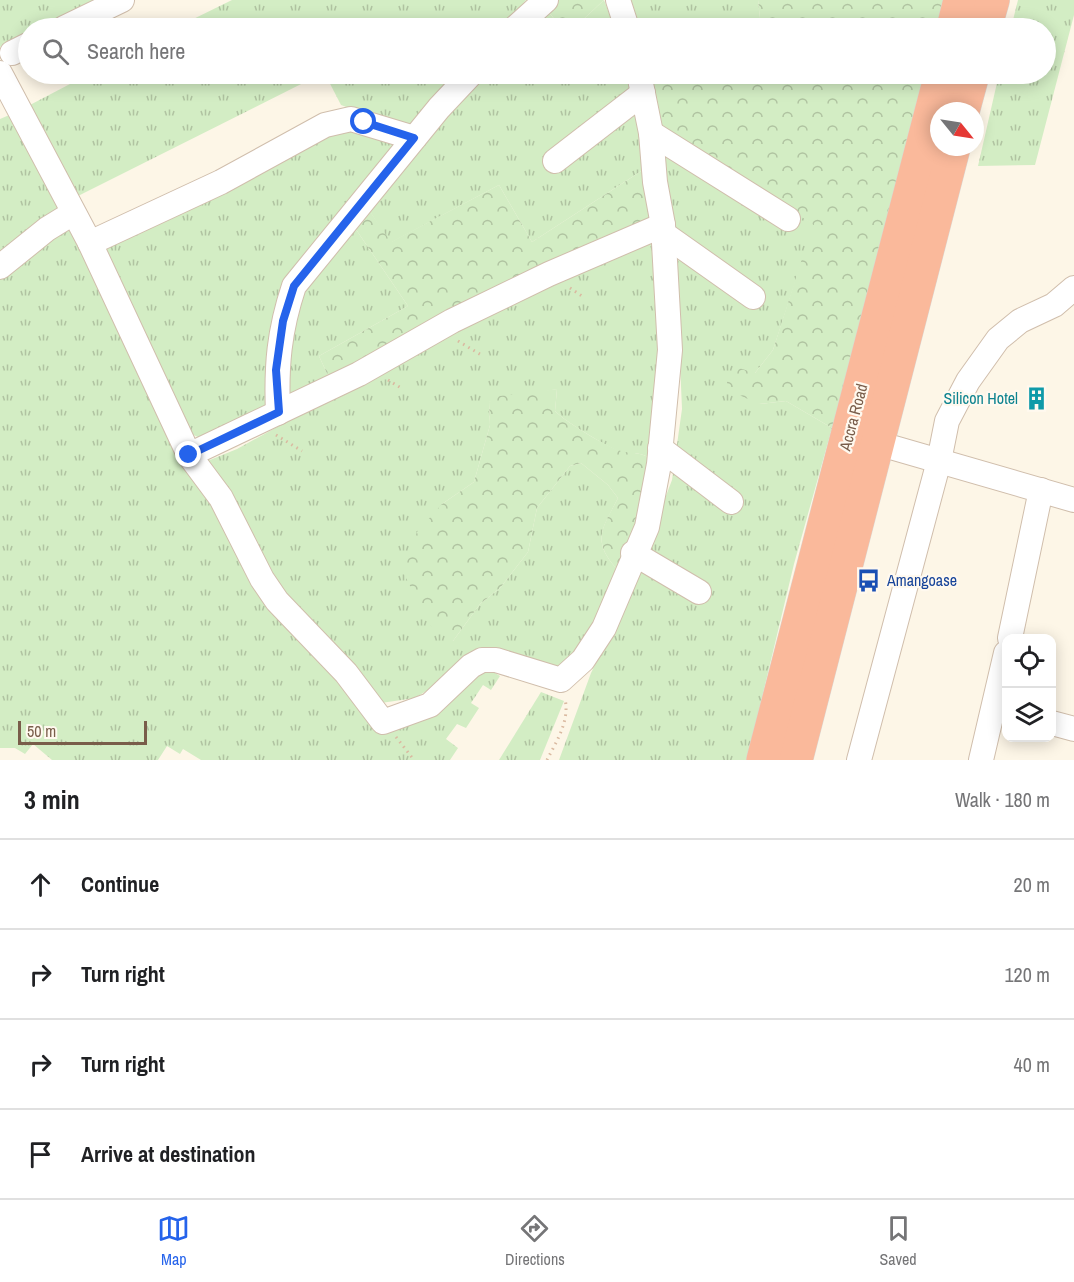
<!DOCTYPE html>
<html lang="en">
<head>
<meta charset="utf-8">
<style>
  :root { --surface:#fff; --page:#f2f2f2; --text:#202124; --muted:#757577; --line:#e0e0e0; --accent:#2563eb }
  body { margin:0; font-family:"Archivo Narrow",sans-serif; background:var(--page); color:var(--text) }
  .controls { position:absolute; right:18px; bottom:18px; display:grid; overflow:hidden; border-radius:12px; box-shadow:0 3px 15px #0003 }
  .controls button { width:54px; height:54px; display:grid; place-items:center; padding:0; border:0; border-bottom:2px solid var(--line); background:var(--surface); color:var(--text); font:30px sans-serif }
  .compass { position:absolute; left:930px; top:102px; width:54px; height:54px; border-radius:50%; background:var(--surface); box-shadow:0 3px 15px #0003; rotate:120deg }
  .scale { position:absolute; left:18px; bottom:15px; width:129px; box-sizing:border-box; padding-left:6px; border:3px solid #795d4a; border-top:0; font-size:16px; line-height:21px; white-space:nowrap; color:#795d4a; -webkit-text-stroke:4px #fff9ef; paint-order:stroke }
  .stop { position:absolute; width:18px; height:18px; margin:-14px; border:4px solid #2563eb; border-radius:50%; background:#fff }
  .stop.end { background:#2563eb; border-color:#fff; box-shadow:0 2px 6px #0008 }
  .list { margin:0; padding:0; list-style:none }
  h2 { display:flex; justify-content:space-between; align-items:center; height:78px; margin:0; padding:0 24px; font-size:26px }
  h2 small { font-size:20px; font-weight:400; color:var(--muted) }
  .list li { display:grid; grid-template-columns:39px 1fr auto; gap:18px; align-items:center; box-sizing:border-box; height:90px; padding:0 24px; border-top:2px solid var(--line) }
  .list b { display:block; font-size:22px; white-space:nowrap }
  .list em { font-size:20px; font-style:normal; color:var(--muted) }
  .icon { flex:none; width:33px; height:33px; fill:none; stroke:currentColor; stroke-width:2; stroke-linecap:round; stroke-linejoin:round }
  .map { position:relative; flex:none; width:1074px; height:760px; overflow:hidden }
  .search { position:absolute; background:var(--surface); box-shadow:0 3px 15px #0003; left:18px; right:18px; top:18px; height:66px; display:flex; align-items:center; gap:15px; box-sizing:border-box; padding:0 21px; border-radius:33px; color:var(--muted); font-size:22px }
  .sheet { height:438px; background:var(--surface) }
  nav { display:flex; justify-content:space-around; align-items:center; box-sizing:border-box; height:84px; border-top:2px solid var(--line); background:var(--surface); font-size:16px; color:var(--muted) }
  nav a { display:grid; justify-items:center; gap:3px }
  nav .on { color:var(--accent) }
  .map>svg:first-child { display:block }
  .grass { fill:url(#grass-tufts) }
  .forest { fill:url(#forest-crowns) }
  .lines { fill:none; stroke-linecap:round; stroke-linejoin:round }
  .minor-casing { stroke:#d0beac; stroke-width:26 }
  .highway-casing { stroke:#dcd5d0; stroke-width:34 }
  .path { stroke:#dab9a0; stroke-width:3; stroke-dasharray:1.5 4.5; stroke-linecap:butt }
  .minor { stroke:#fff; stroke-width:24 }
  .highway { stroke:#fab99b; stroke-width:33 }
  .route { stroke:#2563eb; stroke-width:8 }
  .labels { text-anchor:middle; stroke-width:4.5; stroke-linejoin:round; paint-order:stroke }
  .culture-label { font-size:16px; fill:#0d838f; stroke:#fff9ef; text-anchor:end }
  .street-label { font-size:16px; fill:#795d4a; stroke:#fff9ef }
  .transit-label { font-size:16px; fill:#164399; stroke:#fff9ef; text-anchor:start }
</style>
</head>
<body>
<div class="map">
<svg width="1074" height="760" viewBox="0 0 1074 760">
  <defs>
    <pattern id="grass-tufts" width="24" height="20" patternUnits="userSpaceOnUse" patternTransform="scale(1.5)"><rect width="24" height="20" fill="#d3edc4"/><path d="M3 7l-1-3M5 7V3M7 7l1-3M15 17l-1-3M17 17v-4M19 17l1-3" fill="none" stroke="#b0c3a1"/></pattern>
    <pattern id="forest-crowns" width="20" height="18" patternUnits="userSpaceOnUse" patternTransform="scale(1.5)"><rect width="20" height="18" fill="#d3edc4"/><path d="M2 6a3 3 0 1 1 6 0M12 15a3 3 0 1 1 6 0" fill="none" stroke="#b0c3a1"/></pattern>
  </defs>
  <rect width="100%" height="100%" fill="#fdf6e7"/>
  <g class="grass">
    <polygon points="0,0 94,0 37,28 28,28 28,33 0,47"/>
    <polygon points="232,0 526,0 503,28 175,28"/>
    <polygon points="604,0 615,28 574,28"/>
    <polygon points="628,0 758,0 761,28 637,28"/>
    <polygon points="1018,0 1074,0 1074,15 1035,165 978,166 999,74 1046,74 1046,28 1011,28"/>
    <polygon points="545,7 561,28 524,28"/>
    <polygon points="89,74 321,74 72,199 28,106"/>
    <polygon points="325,74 466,74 416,133 341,105"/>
    <polygon points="480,74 630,74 638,106 646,168 532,242 499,185 390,243 369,210"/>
    <polygon points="14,113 63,213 0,259 0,119"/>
    <polygon points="339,125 410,139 305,268 273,409 205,440 191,434 99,244"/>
    <polygon points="663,133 814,224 773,350 755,373 759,404 786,401 832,428 794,564 747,760 559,760 591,673 623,608 672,480 682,409 676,270"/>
    <polygon points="68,223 259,583 383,728 485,667 500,676 491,690 483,685 471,703 479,708 466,728 457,724 446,739 458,748 450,760 201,760 183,749 180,754 167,746 158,760 52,760 33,744 25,754 15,748 0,748 0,276"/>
    <polygon points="355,228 408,306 319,356 330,380 282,404 295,295"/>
    <path d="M658,236l8,104 -14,119c-13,-7 -14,-5 -27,-6 -12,-2 -61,-32 -70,-42l2,-22 -68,13 1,23 -16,57 -32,22 11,137 27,-37 20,-16 28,-36 9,-44 33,-42 11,-3 27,22 10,13c-15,30 -27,42 -2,70l-29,76 -28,28 -41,-16 -71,22 -32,20 -34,5 -106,-112 -70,-129 32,-13 175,-96z"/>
    <polygon points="541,692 564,701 540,760 499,760"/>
  </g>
  <g class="forest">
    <polygon points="540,0 604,0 574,28 561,28"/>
    <polygon points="758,0 949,0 942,28 761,28"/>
    <polygon points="661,74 930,74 832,428 786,401 759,404 728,390 727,382 739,368 755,373 773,350 813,224 663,133 652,81"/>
    <polygon points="646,168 653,222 330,380 319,356 408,306 355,228 369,210 391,242 499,185 532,242"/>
    <path d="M557,389l-2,22c9,10 58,40 70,41 13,2 14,0 27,7l-15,70 -21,39c-25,-28 -13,-41 2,-70l-10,-13 -27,-22 -11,3 -33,42 -9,44 -28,36 -20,16 -27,37 -23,-16 -27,-53 14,-40 25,-28 32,-22 16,-57 -1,-23 10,-6z"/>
  </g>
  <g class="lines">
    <defs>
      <g id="minor">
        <polyline points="618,0 627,28"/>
        <polyline points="64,28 122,0"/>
        <polyline points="515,28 546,0"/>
        <polyline points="12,53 28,45"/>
        <polyline points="0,73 90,243 189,455 221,498 262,579 277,601 346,673 383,722 430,705 471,666 482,660 496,660 561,680 583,660 604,628 647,527 659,464 670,350 663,225 655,182 651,133 639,74"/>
        <polyline points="651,133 788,219"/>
        <polyline points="555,161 643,93"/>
        <polyline points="664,234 753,297"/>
        <polyline points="90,243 221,182 325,125 351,119 414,138"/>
        <polyline points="0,267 47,229 73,213"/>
        <path d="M278,413c-2,-47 1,-82 16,-127l145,-178 32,-34"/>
        <polyline points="863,439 1074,500"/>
        <polyline points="660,448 731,502"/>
        <polyline points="189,455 359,374 452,321 549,274 663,225"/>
        <polyline points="633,553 699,592"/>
        <polyline points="1010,638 1041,490"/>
        <polyline points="1052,723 1074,729"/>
        <polyline points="859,760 939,461 947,421 968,381 998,339 1020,321 1054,305 1074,288"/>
        <polyline points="981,760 1006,653"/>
      </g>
      <g id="highway">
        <polyline points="953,28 960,0"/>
        <polyline points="985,28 993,0"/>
        <polyline points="963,111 973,74"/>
        <polyline points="763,760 941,74"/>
        <polyline points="796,760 954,147"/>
      </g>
    </defs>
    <use href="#minor" class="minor-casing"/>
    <use href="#highway" class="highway-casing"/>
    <g class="path">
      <polyline points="570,288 582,296"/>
      <polyline points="458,341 483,356"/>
      <polyline points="388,380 401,388"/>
      <polyline points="276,435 302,451"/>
      <polyline points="396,737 414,760"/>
      <path d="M547,760c9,-18 23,-39 18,-61"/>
    </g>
    <use href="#minor" class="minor"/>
    <use href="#highway" class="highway"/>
  </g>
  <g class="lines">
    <polyline class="route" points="189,455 279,412 276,370 283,321 294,286 414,138 364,122"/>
  </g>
  <defs>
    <symbol id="building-bare" viewBox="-9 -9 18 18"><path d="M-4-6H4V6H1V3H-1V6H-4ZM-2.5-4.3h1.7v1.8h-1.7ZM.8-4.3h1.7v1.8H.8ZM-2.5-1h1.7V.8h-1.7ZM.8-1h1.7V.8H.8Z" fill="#0f9aa8" stroke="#fff9ef" stroke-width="2.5" paint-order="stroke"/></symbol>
    <symbol id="bus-bare" viewBox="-9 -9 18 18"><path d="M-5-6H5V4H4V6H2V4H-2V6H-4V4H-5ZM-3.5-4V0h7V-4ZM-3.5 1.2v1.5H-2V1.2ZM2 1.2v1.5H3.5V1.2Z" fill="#1a4fb4" stroke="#fff9ef" stroke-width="2.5" paint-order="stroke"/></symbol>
  </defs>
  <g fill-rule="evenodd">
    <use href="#building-bare" x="1020" y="382" width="33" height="33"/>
    <use href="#bus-bare" x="852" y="564" width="33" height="33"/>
  </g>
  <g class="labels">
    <g class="culture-label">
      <text x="1018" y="404">Silicon Hotel</text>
    </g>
    <g class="street-label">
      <text transform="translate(853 417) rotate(-75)" y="6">Accra Road</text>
    </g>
    <g class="transit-label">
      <text x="887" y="586">Amangoase</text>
    </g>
  </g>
</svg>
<div class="controls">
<button><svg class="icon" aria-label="locate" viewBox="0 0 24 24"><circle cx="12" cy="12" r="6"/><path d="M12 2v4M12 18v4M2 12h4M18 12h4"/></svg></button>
<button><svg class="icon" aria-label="layers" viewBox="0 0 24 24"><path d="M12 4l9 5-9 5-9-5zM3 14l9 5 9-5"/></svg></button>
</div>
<svg class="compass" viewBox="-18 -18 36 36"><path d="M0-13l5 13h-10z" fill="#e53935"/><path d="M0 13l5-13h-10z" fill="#757577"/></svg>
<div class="scale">50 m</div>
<div class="stop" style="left:364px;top:122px"></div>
<div class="stop end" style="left:189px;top:455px"></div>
<div class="search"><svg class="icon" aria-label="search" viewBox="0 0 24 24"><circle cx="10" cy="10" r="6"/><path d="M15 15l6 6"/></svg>Search here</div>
</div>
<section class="sheet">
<h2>3 min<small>Walk · 180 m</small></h2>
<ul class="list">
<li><svg class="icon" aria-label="ahead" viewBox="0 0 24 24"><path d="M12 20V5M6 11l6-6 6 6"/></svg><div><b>Continue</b></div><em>20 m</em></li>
<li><svg class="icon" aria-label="right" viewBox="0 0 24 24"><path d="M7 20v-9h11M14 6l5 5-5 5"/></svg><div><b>Turn right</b></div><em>120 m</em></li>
<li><svg class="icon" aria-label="right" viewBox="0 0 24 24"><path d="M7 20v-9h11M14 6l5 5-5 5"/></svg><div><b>Turn right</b></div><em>40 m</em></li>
<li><svg class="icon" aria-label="arrive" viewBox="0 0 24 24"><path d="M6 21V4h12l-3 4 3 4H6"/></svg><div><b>Arrive at destination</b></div></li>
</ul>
</section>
<nav>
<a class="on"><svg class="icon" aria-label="map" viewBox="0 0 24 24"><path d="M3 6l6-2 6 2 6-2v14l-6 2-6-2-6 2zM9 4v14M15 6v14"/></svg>Map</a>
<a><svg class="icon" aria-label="directions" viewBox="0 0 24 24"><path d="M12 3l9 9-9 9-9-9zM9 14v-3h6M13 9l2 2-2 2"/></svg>Directions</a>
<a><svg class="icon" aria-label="saved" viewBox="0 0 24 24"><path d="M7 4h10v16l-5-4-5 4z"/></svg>Saved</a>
</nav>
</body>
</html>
